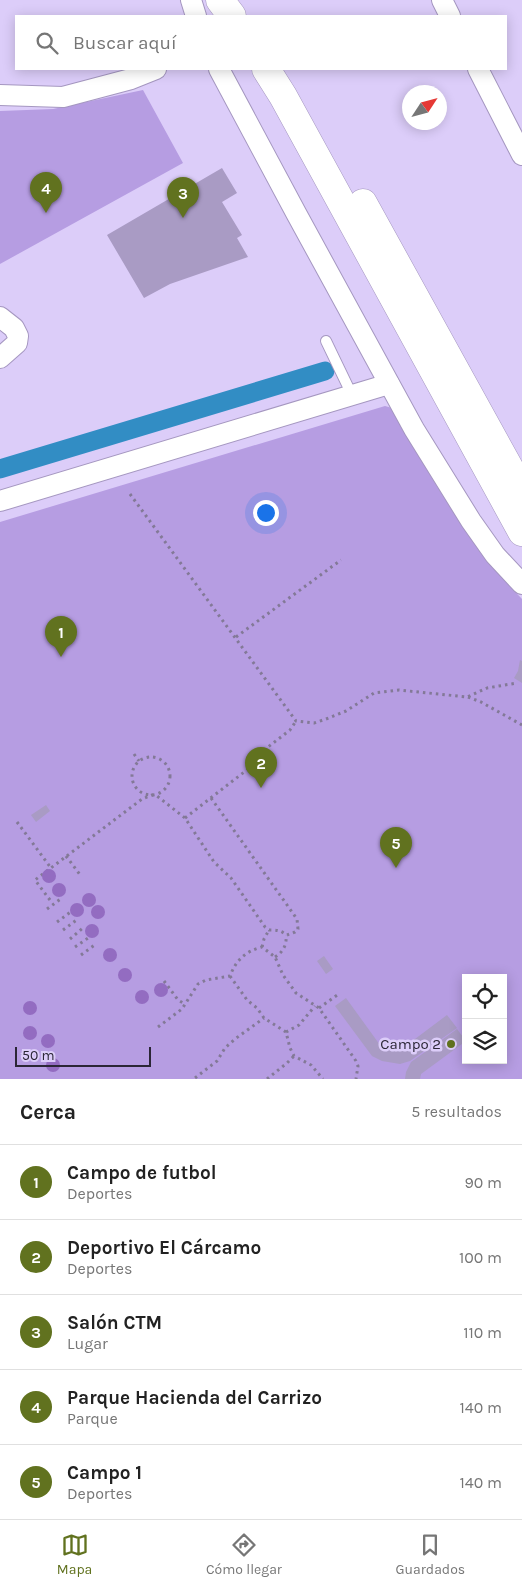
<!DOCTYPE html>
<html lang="es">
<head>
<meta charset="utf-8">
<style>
  :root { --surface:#fff; --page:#f2f2f2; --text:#222; --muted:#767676; --line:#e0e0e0; --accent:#61721f }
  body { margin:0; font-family:Karla,sans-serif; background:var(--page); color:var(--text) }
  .controls { position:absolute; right:15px; bottom:15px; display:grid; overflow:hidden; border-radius:0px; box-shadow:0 2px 12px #0003 }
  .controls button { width:45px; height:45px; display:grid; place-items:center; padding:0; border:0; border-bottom:1px solid var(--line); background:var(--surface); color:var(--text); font:25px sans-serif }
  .compass { position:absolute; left:402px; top:85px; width:45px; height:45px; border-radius:50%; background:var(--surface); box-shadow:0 2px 12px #0003; rotate:54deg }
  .scale { position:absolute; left:15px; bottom:12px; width:136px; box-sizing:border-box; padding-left:5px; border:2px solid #2b2636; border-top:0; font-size:14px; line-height:18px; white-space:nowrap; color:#2b2636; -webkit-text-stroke:4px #dccdf9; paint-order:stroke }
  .you { position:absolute; left:265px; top:512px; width:18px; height:18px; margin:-12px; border:4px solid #fff; border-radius:50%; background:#1a73e8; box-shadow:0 0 0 8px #1a73e833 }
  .badge { display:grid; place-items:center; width:32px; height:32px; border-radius:50%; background:var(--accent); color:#fff; font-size:16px; font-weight:700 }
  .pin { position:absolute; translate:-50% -41px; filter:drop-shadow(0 1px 2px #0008) }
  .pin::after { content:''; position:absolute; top:26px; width:18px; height:15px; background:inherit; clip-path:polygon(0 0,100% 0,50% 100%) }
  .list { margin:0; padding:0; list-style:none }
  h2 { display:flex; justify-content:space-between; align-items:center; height:65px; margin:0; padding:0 20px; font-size:21px }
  h2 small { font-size:16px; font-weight:400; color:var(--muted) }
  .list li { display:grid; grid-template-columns:32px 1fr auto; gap:15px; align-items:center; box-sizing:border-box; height:75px; padding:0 20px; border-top:1px solid var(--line) }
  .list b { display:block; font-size:19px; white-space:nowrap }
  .list p { margin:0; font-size:16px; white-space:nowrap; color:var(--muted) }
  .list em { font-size:16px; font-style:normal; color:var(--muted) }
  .icon { flex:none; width:28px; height:28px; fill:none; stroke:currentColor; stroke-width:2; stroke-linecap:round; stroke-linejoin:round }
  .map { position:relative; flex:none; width:522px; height:1079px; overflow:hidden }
  .search { position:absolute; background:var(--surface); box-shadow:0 2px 12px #0003; left:15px; right:15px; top:15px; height:55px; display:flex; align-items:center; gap:12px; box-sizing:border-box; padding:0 18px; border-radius:0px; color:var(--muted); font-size:19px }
  .sheet { height:440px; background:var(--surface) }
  nav { display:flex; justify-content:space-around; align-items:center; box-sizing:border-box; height:70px; border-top:1px solid var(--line); background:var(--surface); font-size:14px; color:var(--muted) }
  nav a { display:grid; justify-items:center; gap:2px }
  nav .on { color:var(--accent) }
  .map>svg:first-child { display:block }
  .green { fill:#b69de2; fill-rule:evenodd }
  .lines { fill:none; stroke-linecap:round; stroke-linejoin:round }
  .canal { stroke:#328dc4; stroke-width:19 }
  .building { fill:#a99bc4 }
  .service-casing { stroke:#a597c0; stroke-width:12 }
  .minor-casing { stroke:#a597c0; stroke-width:22 }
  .secondary-casing { stroke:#a597c0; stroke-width:29 }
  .path { stroke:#837997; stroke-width:3; stroke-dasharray:2.5 4; stroke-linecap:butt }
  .service { stroke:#fff; stroke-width:10 }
  .minor { stroke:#fff; stroke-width:20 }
  .secondary { stroke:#fff; stroke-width:28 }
  .tree { fill:#936cc1 }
  .poi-dot { fill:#61721f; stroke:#dccdf9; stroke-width:2 }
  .labels { text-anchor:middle; stroke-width:5; stroke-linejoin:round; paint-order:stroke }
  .poi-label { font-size:15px; fill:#2b2636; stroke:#dccdf9; text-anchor:end }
</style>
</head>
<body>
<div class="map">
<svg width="522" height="1079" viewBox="0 0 522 1079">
  <rect width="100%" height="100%" fill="#dccdf9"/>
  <g class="green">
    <polygon points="143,90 183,163 0,264 0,111 53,109"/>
    <path d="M385,406l7,2c37,67 76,135 130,191v480h-522v-557zM466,978h37v82h-37z"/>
  </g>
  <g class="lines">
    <polyline class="canal" points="0,469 325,371"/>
  </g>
  <g class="building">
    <polygon points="222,168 237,193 222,202 242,235 237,238 248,257 170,284 144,298 107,235"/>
    <polygon points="520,660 522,661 522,683 514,678 518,671"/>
    <polygon points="46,805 50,811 36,822 31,815"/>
    <polygon points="324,956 333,969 326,974 317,961"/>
    <polygon points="346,998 380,1045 403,1048 447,1015 457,1028 410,1061 400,1064 382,1061 372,1056 335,1006"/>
    <polygon points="457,1029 466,1041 421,1074 420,1079 405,1079 406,1072 411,1062"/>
  </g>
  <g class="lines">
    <defs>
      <polyline id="service" points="326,341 352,395"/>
      <g id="minor">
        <polyline points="191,0 196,16"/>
        <polyline points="442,0 450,16"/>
        <polyline points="219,69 296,213 414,429 471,521 495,555 522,584"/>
        <polyline points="478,69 522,155"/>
        <polyline points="0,95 63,97 131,79 156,69"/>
        <polyline points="0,317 14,328 18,336 17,343 0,358"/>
        <polyline points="0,501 389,384"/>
      </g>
      <g id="secondary">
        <polyline points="220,0 232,16"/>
        <polyline points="266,69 283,96 522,532"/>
        <polyline points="363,203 522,491"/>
      </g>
    </defs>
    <use href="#service" class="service-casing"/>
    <use href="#minor" class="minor-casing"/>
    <use href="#secondary" class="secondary-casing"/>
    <g class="path">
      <polyline points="130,494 296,721 314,723 326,719 346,711 374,693 383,692 399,690 467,697 487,688 517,683"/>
      <polyline points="236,637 341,560"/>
      <polyline points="468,697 481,702 522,725"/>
      <polyline points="134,754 139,761"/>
      <circle cx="151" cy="776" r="19"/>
      <polyline points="211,798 297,919 298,929 295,932 287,935"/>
      <polyline points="185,818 248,769 268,747 290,730 296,721"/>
      <polyline points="17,822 51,868"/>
      <polyline points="66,856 81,876"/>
      <path d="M50,900l-15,-20 107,-81 10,-4 5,1 28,22 29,44 17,16 34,49 4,3c7,0 12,0 17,5"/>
      <polyline points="47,909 62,898"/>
      <polyline points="57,922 72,911"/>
      <polyline points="63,930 78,919"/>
      <polyline points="70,939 84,927"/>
      <polyline points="75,947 91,936"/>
      <polyline points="262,947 264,939 269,930"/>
      <polyline points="81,955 96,944"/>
      <path d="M275,957c8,-5 12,-12 11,-22"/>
      <polyline points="230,976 247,1000 257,1008 264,1018 286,1032 290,1048 294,1056 311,1065 323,1079"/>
      <polyline points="164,981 178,1000 185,1004"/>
      <polyline points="319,1008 340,993"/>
      <path d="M158,1027l24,-18 16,-25 8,-4 24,-4c6,-16 16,-25 32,-29l13,10 8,18 13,18 23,15 37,53 2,5 -2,13"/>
      <polyline points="286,1032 299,1025 315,1006"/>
      <polyline points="195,1078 217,1061 225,1048 235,1039 264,1018"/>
      <polyline points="267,1079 287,1063 294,1056"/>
    </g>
    <use href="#service" class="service"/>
    <use href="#minor" class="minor"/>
    <use href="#secondary" class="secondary"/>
  </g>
  <g class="tree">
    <circle cx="49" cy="876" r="7"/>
    <circle cx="59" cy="890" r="7"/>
    <circle cx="89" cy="900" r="7"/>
    <circle cx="77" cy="910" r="7"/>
    <circle cx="98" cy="912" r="7"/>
    <circle cx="92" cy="931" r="7"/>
    <circle cx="110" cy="955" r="7"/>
    <circle cx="125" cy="975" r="7"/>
    <circle cx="161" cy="990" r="7"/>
    <circle cx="142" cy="997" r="7"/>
    <circle cx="30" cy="1008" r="7"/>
    <circle cx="30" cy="1033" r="7"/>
    <circle cx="48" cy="1041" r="7"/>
    <circle cx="53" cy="1065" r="7"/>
  </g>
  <circle class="poi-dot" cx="451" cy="1044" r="5"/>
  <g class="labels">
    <g class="poi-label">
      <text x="441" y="1049">Campo 2</text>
    </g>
  </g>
</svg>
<div class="controls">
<button><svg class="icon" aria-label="locate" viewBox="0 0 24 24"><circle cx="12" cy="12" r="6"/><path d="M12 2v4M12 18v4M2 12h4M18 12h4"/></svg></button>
<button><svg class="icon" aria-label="layers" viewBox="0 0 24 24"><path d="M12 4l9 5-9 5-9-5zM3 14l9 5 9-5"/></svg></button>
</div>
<svg class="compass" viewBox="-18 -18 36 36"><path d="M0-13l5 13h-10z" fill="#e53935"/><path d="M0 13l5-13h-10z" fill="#767676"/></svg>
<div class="scale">50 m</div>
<div class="you"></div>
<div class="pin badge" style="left:61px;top:657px">1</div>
<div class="pin badge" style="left:261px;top:788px">2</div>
<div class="pin badge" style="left:183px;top:218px">3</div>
<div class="pin badge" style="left:46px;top:213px">4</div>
<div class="pin badge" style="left:396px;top:868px">5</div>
<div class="search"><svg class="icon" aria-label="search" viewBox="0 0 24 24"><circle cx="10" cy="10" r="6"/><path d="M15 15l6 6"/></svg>Buscar aquí</div>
</div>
<section class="sheet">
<h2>Cerca<small>5 resultados</small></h2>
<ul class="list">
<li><span class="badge">1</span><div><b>Campo de futbol</b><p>Deportes</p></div><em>90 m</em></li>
<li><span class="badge">2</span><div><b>Deportivo El Cárcamo</b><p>Deportes</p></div><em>100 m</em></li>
<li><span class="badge">3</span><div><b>Salón CTM</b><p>Lugar</p></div><em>110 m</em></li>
<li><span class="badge">4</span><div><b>Parque Hacienda del Carrizo</b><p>Parque</p></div><em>140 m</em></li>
<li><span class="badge">5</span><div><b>Campo 1</b><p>Deportes</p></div><em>140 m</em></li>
</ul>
</section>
<nav>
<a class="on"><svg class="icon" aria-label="map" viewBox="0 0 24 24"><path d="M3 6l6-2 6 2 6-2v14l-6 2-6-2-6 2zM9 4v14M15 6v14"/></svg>Mapa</a>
<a><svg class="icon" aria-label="directions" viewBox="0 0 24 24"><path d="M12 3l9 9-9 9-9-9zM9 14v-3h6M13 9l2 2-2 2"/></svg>Cómo llegar</a>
<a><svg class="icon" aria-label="saved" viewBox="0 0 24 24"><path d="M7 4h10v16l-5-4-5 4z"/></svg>Guardados</a>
</nav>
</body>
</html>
